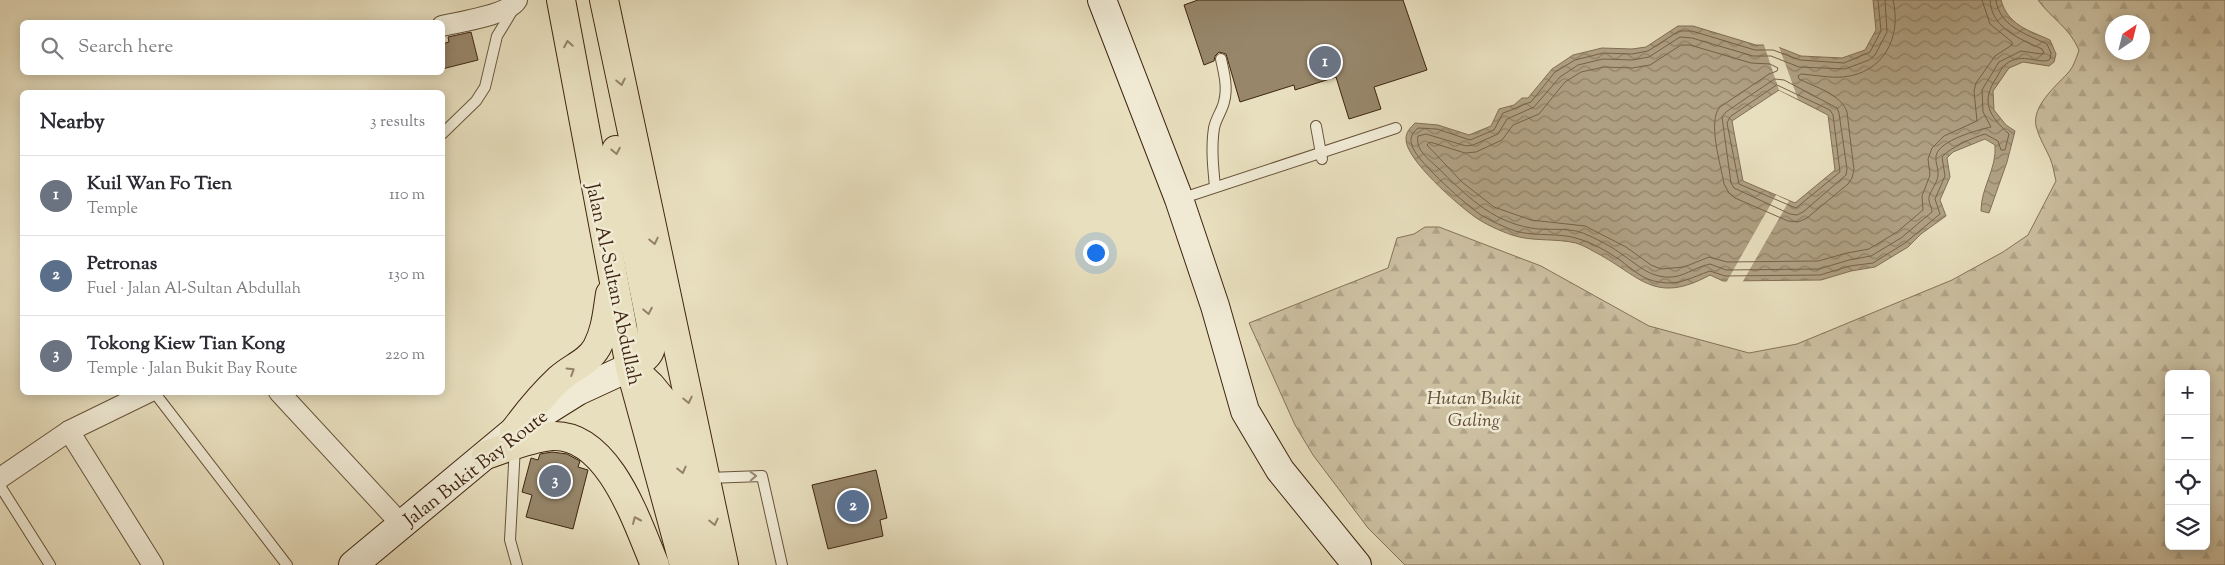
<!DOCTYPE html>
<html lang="en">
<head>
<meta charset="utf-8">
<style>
  :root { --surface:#fff; --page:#f7f7f7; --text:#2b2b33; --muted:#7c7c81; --line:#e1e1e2; --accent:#8f2418 }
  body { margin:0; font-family:"Sorts Mill Goudy",serif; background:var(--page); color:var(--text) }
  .controls { position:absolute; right:15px; bottom:15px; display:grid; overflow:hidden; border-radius:8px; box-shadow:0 2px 12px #0003 }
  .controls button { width:45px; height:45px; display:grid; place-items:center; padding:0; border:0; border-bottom:1px solid var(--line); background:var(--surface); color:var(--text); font:25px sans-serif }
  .compass { position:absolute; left:2105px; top:15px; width:45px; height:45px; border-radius:50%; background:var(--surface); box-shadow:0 2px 12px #0003; rotate:35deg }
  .you { position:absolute; left:1095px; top:252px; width:18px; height:18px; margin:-12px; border:4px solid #fff; border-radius:50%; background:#1a73e8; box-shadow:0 0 0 8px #1a73e833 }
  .badge { display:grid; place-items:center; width:32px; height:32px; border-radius:50%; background:var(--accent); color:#fff; font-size:16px; font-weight:700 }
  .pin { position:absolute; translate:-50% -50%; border:2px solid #fff; box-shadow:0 1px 5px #0006 }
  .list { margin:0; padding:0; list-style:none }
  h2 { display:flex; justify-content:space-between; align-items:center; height:65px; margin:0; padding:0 20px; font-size:21px }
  h2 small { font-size:16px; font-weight:400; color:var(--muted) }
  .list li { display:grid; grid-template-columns:32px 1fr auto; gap:15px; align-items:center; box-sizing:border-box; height:80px; padding:0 20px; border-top:1px solid var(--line) }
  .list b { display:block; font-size:19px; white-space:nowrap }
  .list p { margin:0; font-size:16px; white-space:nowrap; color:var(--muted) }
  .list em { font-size:16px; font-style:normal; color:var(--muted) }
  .icon { flex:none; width:28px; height:28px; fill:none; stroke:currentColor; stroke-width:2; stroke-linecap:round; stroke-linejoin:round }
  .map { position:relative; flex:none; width:2225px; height:565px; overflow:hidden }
  .search { position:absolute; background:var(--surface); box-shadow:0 2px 12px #0003; left:20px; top:20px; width:425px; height:55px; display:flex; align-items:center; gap:12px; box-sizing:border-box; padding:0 18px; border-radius:8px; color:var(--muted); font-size:19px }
  .panel { position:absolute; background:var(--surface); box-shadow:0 2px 12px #0003; left:20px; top:90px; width:425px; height:305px; border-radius:8px }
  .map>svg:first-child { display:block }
  .forest { fill:url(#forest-firs); stroke:#857258; fill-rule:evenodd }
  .water { fill:url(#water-waves); stroke:#826f54; fill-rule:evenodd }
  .pier { fill:#e8dfbe }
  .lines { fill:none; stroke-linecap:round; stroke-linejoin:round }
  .shore { stroke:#776248; stroke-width:1 }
  .building { fill:#97866a; stroke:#3f250f }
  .lane-casing { stroke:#69543b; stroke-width:12 }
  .street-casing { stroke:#69543b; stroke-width:22 }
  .secondary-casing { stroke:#3f250f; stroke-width:30 }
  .primary-casing { stroke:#3f250f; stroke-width:30 }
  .lane { stroke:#f0ead5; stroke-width:10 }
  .street { stroke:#f0ead5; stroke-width:20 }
  .secondary { stroke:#f0ead5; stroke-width:28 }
  .primary { stroke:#e8dfbe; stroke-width:28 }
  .oneway { stroke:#948266 }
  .oneway2 { stroke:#988872 }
  .labels { text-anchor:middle; stroke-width:5; stroke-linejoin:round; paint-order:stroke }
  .street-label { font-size:19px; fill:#3f250f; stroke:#f0ead5 }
  .park-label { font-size:19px; font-style:italic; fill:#624c33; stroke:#f0ead5 }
</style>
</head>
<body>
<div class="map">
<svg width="2225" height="565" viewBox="0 0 2225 565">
  <defs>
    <pattern id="forest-firs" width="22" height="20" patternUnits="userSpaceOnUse" patternTransform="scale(1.25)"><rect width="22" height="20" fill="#cbbfa0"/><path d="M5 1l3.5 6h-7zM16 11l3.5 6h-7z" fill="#afa489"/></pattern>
    <pattern id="water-waves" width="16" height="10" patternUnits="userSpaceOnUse" patternTransform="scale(1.25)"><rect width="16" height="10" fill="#afa082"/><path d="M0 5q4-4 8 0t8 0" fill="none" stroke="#908269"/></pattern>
  </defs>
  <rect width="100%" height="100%" fill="#e8dfbe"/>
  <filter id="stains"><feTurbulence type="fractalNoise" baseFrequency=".004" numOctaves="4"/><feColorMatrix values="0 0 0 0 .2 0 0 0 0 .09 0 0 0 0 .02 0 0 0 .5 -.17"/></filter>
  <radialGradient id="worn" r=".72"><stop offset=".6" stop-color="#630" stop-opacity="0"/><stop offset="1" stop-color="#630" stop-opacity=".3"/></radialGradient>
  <path class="forest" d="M2038,0h187v565h-820l-37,-37 -55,-73 -18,-30 -46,-102 139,-55 9,-30 17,-4 11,-7h14l102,39 108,60 100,27 48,-9 155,-64 51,-28 25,-17 28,-54c-2,-8 -3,-16 -6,-23 -5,-11 -11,-20 -14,-32 -4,-20 19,-39 31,-52 6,-6 9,-15 12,-24 -10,-23 -27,-31 -41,-50zM2112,22h30v30h-30zM2169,374h37v172h-37z"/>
  <path class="water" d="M1873,0h128c7,25 27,30 49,40l6,14 -2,8 -5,4 -26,-4 -14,6 -16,23 1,19 12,15 9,6 -8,31 -18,51 -8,-2c0,-24 16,-42 14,-66l-10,-6 -32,13 -6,6 3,19 -10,23 6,16 -25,18 -13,13 -33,20 -24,4 -30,9 -98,1 -13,-6c-57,31 -70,0 -117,-24 -5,-3 -11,-6 -17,-8 -21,-5 -43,-1 -64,-8 -12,-4 -27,-11 -37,-18 -17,-12 -70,-58 -69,-78 0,-7 4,-11 9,-16l23,2 31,10 22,-9 8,-17 15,-4 8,-7h6l24,-29 21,-14 29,-7 30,1 14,-2 32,-21h15l63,19h17l28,11 41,2 23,-8 11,-20zM1779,90l49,25 7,55 -40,33 -52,-22 -11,-60z"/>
  <g class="pier">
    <polygon points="1763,42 1778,44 1798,99 1779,90"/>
    <polygon points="1776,195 1789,201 1742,283 1726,283"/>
  </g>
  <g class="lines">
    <g class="shore">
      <path d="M1878,0l3,31 -11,21 -26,11 -44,-3 -27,-10h-18l-63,-19h-13l-31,20 -16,3 -29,-1 -28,7 -20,12 -24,30c-10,3 -18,8 -28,11l-9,17 -24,10 -33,-11 -19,-1c-7,6 -9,12 -5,20 6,15 53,57 68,67 10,6 23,12 34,16 21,6 44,1 64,8 14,4 29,13 41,21 12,9 23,20 39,22 20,4 33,-5 51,-11l15,5 95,-1 30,-9 23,-3 32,-20 35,-29 -5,-15 10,-23 -3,-19c7,-9 32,-20 43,-23l13,7 3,9h4l4,-16c-20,-18 -29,-33 -12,-57 2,-4 5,-10 9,-13 16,-13 36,2 44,-5l1,-6 -4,-9c-21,-10 -48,-18 -51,-44"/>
      <path d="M1885,0l2,32 -12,23 -6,5 -24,9 -46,-2 -28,-11h-18l-61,-18 -12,-1 -31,20 -17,3 -29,-1 -25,6 -18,12 -26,30 -27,12 -9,15 -25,11 -7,1 -40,-12 -8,2c-3,14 11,23 19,31 28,27 53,54 94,61 16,3 36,-1 52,5 14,6 28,13 40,22 12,8 22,18 36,21 22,5 32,-8 51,-12l16,6 93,-1 30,-9 22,-4 30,-18 31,-26c0,-5 -4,-10 -3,-15 2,-7 8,-14 9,-21 1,-7 -3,-13 -2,-20 3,-16 42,-26 55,-29l-8,-15 -1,-22 17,-28 22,-11 20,3 3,-1 -2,-4c-22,-10 -51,-21 -52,-49"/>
      <path d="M1893,0c9,37 -9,73 -50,77 -13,1 -29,-2 -42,-3l-3,2 1,3c16,8 42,15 48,33l7,58 -2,8 -4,6 -41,34 -9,4 -10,-1 -53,-23 -6,-5 -5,-9c-3,-19 -17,-63 -4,-77l49,-33 8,-3 1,-3 -8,-4 -19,-1 -61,-18h-9l-31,20 -18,3 -28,-1 -23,5 -16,10 -26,32 -26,11 -11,15 -26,12 -11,1 -35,-11 -3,3 35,37 32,25 37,13 54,6 41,21 25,18 10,4 23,-2 25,-10 18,5 91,-1 29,-8 22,-4 28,-17 26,-22 -1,-14 8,-21 -2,-16 4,-11 12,-12 33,-15 -3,-30 2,-8 19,-27 17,-11v-3l-22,-18 -8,-24"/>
      <polygon points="1775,79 1784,80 1837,108 1839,113 1847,169 1846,175 1803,212 1797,215 1790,214 1734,188 1731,183 1722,117 1726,112"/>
      <polygon points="1777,85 1830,110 1833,115 1840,172 1796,208 1739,184 1727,123 1730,117"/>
    </g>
  </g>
  <g class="building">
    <polygon points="1198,0 1403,0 1427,70 1374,87 1381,109 1349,119 1336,77 1295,90 1294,85 1240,102 1226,54 1219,52 1215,56 1214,61 1204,65 1184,5"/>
    <polygon points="471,32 478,60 442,69 442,44 449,42 448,37"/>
    <polygon points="552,452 567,454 580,461 578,467 588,470 573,529 526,517 532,495 522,492 531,458 538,460 540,454"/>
    <polygon points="876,470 887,518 880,520 883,536 828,549 812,485"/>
  </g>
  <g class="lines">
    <defs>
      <g id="lane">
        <polyline points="1316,126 1322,159"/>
        <polyline points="442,134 476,101 485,87 497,36 514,8"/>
        <path d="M1215,187c-2,-20 -4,-40 -1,-59 2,-10 8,-17 10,-26 4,-15 0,-29 -3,-43"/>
        <polyline points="1180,199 1396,128"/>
        <polyline points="154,392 287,565"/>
        <polyline points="515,446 510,540 517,565"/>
        <polyline points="708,478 762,476 782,565"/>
        <polyline points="0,486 50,565"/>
      </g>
      <g id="street">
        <path d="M442,26c17,-4 67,-11 75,-26"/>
        <polyline points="279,392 402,525"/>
        <polyline points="69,431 153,565"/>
        <polyline points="0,478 69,431 149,392"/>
      </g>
      <g id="secondary">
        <polyline points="1102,0 1179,199 1215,306 1245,411 1280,470 1357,565"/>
        <polyline points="353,565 514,431 578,391 630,367"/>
      </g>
      <g id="primary">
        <polyline points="561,0 630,367 684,565"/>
        <polyline points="604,0 724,565"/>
        <path d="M616,150l35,175c1,26 3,29 -21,42"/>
        <polyline points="632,368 651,386 665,403 705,565"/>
        <path d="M514,431c14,-19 28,-36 45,-52 13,-12 29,-16 38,-32 9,-17 10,-35 13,-53"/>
        <path d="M486,455c21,-7 43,-17 66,-19 57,-3 85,87 103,129"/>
      </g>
    </defs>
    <use href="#lane" class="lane-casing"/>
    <use href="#street" class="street-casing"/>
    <use href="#secondary" class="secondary-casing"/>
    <use href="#primary" class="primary-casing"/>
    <use href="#lane" class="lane"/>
    <use href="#street" class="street"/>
    <use href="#secondary" class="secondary"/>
    <use href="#primary" class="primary"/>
  </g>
  <defs><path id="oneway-chevron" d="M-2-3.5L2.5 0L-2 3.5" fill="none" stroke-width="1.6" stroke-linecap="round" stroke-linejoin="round" transform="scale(1.25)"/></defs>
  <g class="oneway">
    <use href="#oneway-chevron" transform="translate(568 44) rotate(-100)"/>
    <use href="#oneway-chevron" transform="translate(621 82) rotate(78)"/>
    <use href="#oneway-chevron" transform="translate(616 151) rotate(79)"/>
    <use href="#oneway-chevron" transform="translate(654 241) rotate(78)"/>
    <use href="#oneway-chevron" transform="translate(648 311) rotate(79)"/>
    <use href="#oneway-chevron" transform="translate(571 371) rotate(-32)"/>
    <use href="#oneway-chevron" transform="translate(688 400) rotate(78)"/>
    <use href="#oneway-chevron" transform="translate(682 470) rotate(77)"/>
    <use href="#oneway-chevron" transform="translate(636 520) rotate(-114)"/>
    <use href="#oneway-chevron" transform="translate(714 522) rotate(77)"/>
  </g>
  <use class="oneway2" href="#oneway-chevron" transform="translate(753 476) rotate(-2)"/>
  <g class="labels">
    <g class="street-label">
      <text transform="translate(615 284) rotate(78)" y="7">Jalan Al-Sultan Abdullah</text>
      <text transform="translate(475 467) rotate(-38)" y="7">Jalan Bukit Bay Route</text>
    </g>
    <g class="park-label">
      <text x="1474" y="404">Hutan Bukit<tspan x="1474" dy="22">Galing</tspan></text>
    </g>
  </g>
  <rect width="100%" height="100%" filter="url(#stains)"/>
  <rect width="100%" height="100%" fill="url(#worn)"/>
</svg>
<div class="controls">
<button>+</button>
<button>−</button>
<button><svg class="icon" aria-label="locate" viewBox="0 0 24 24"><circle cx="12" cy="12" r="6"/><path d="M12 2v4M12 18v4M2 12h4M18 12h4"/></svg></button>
<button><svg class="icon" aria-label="layers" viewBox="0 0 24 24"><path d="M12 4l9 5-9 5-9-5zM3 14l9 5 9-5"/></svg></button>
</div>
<svg class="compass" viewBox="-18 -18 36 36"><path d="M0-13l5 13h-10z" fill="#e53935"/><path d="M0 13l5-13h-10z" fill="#7c7c81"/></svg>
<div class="you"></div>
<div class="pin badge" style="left:1325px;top:62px;background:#6b7280">1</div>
<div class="pin badge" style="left:853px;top:506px;background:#5c6f8a">2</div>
<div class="pin badge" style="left:555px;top:481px;background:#6b7280">3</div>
<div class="search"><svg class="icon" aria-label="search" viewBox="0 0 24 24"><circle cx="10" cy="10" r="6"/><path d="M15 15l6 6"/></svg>Search here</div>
<section class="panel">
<h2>Nearby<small>3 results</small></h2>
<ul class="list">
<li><span class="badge" style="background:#6b7280">1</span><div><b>Kuil Wan Fo Tien</b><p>Temple</p></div><em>110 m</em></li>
<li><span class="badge" style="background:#5c6f8a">2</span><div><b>Petronas</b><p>Fuel · Jalan Al-Sultan Abdullah</p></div><em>130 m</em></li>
<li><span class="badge" style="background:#6b7280">3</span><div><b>Tokong Kiew Tian Kong</b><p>Temple · Jalan Bukit Bay Route</p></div><em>220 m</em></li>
</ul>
</section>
</div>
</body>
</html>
